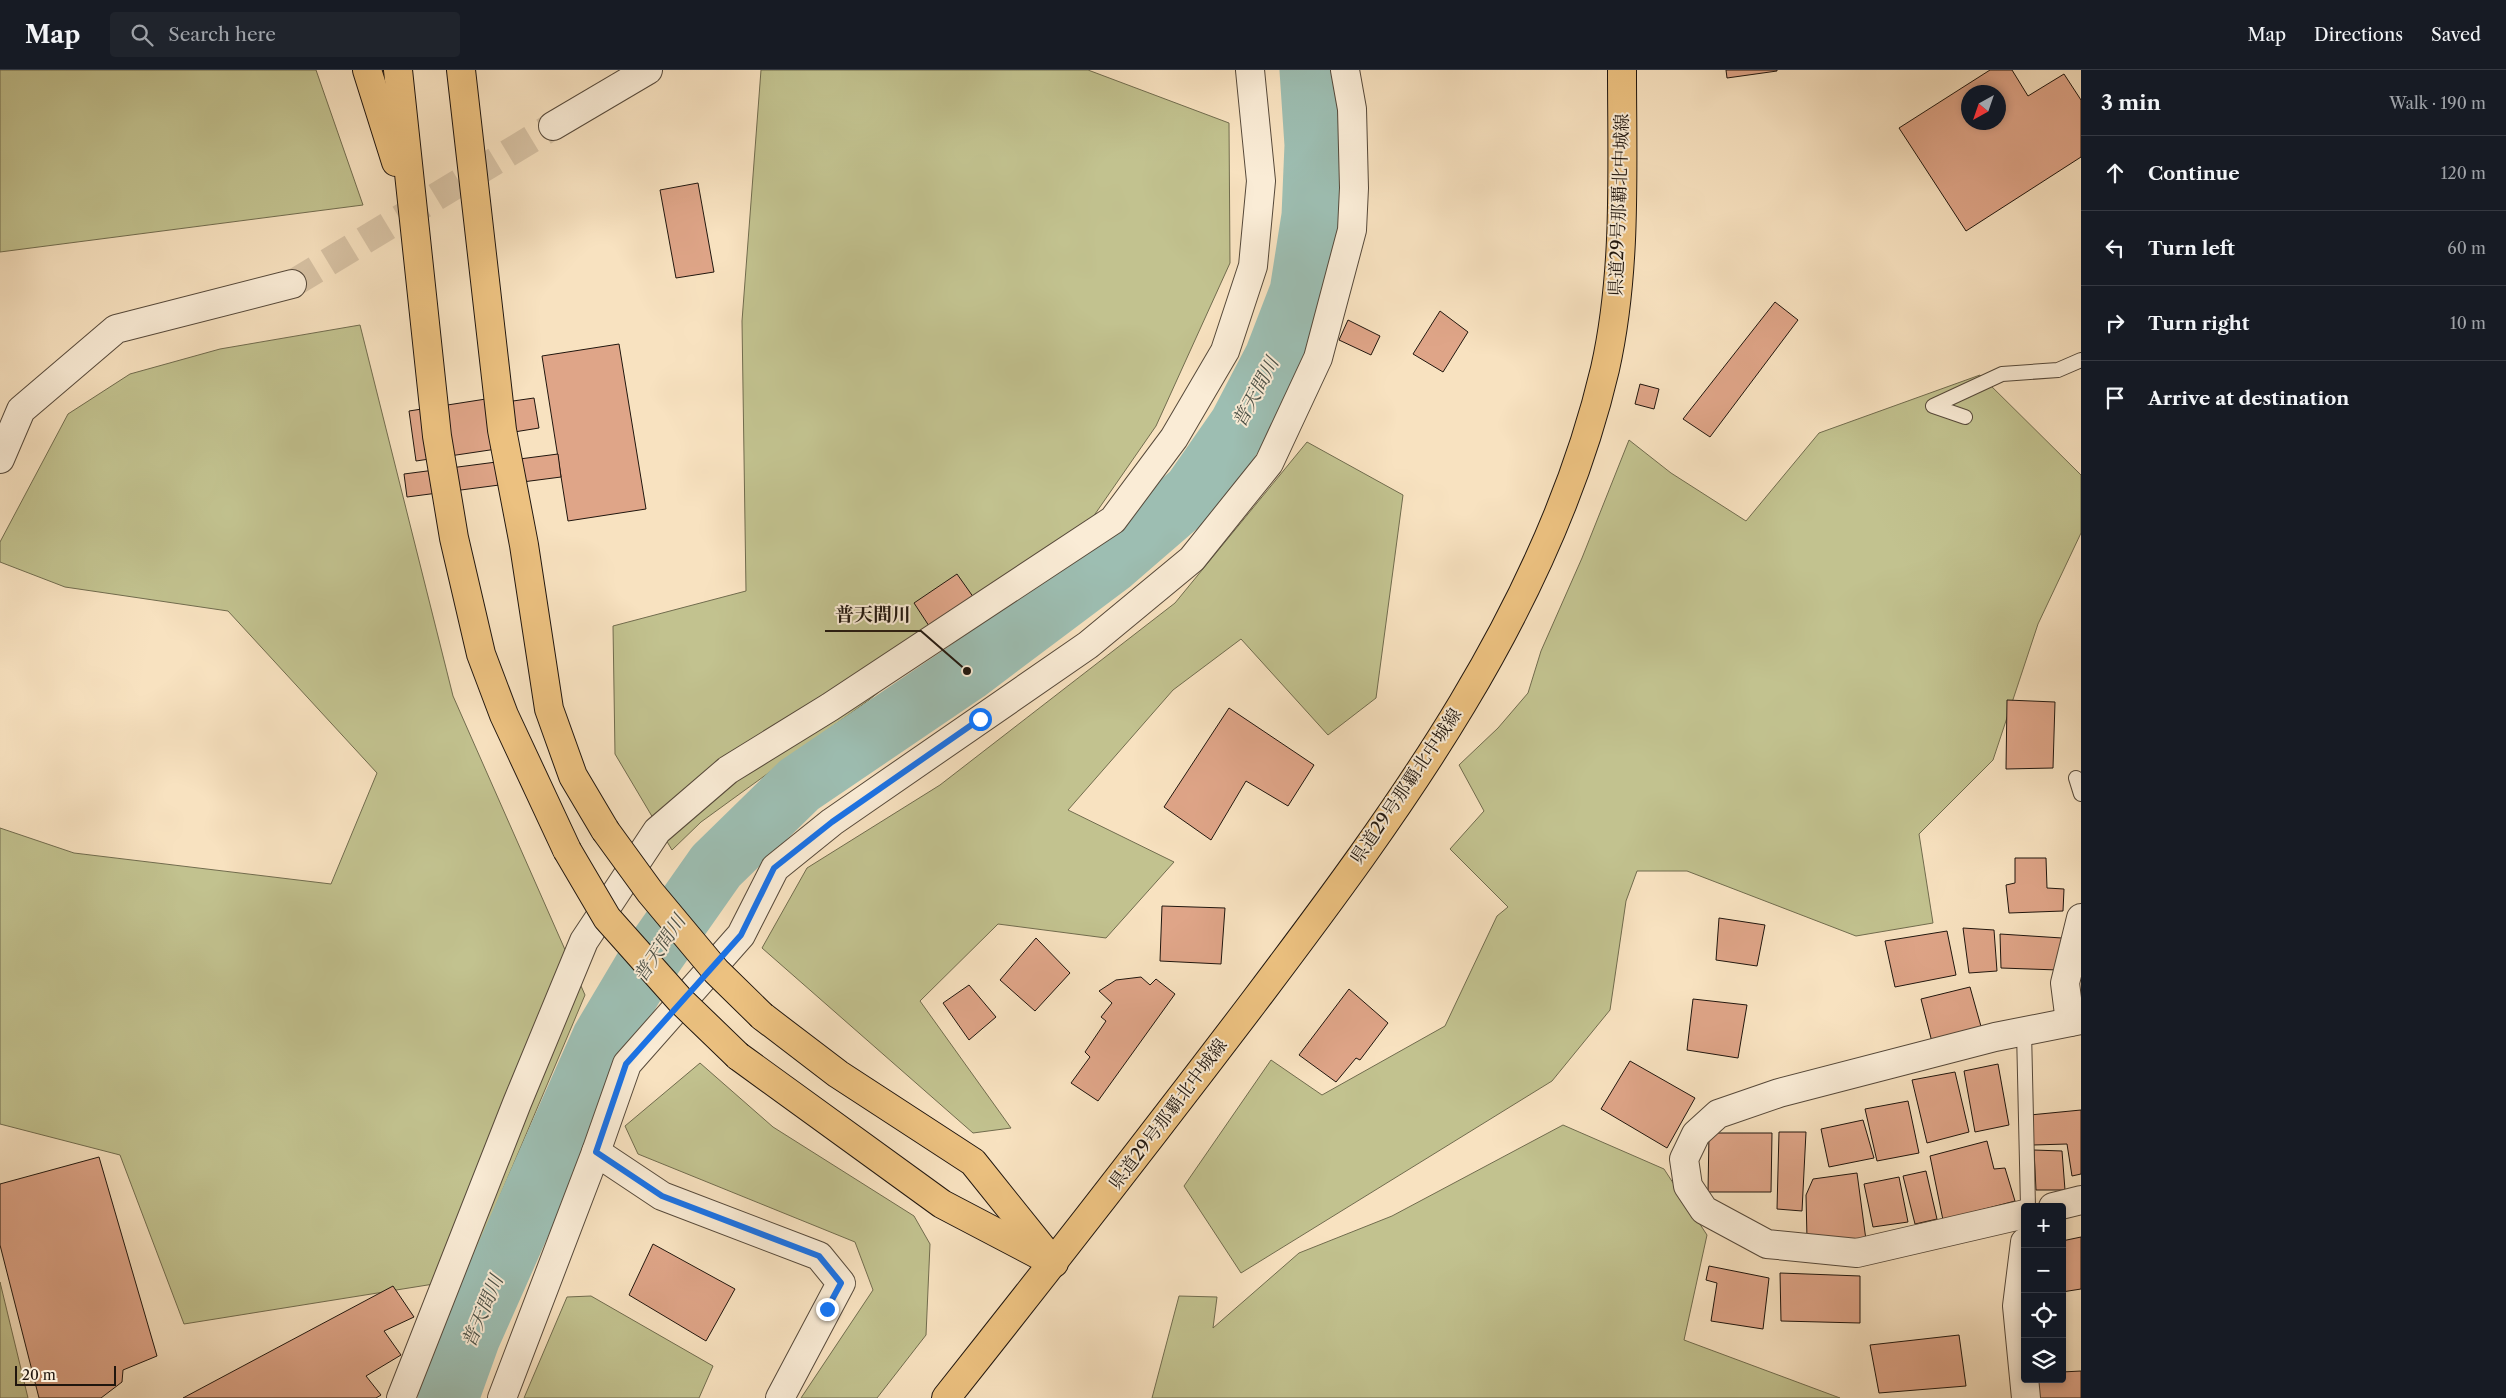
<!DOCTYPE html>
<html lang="en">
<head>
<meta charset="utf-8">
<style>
  :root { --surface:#171b24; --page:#20242c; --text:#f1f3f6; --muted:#9ea1a6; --line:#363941 }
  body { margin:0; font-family:"Libre Caslon Text","Noto Serif JP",serif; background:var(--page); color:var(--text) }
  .controls { position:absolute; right:15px; bottom:15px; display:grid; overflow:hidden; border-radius:5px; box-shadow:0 2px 8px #0003 }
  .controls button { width:45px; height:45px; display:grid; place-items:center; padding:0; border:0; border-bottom:1px solid var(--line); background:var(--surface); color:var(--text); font:25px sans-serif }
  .compass { position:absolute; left:1961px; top:15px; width:45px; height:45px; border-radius:50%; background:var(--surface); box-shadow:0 2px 8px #0003; rotate:220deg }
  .scale { position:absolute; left:15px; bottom:12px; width:101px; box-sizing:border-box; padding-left:5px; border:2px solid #20160e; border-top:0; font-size:14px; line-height:18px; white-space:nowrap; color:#20160e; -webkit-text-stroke:4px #faecd6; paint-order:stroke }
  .stop { position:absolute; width:15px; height:15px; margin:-11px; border:4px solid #1a73e8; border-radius:50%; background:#fff }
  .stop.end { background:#1a73e8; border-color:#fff; box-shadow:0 1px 5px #0008 }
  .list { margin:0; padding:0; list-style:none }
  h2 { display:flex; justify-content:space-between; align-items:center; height:65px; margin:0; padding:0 20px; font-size:21px }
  h2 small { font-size:16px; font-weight:400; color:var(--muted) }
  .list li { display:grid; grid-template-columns:32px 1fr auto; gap:15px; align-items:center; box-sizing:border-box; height:75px; padding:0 20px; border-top:1px solid var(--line) }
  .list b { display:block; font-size:19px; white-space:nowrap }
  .list em { font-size:16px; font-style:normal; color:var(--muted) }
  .icon { flex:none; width:28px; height:28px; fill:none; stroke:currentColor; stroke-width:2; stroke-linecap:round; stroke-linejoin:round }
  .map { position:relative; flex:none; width:2081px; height:1328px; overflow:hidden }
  header { display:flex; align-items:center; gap:30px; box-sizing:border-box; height:70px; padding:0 25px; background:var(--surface); border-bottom:1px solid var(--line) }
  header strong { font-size:24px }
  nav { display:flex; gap:28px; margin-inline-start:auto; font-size:18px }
  .search { width:350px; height:45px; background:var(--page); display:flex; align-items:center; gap:12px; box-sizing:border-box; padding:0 18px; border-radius:5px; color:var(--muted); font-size:19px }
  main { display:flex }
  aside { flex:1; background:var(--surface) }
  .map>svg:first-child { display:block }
  .green { fill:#c2c28f; stroke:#716c4e }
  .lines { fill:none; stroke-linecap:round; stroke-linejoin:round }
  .river { stroke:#9dbeb2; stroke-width:61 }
  .building { fill:#dfa588; stroke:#20160e; fill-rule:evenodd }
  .minor-tunnel { stroke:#d8c3a5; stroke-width:28; stroke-dasharray:28 14; stroke-linecap:butt }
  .service-casing { stroke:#56493a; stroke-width:16 }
  .minor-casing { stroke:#56493a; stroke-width:30 }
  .primary-casing { stroke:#20160e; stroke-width:30 }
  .motorway-casing { stroke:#20160e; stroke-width:30 }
  .service { stroke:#faecd6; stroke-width:14 }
  .minor { stroke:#faecd6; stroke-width:28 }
  .primary { stroke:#ecc180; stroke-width:28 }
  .motorway { stroke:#ecc180; stroke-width:28 }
  .motorway-bridge-casing { stroke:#20160e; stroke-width:30; stroke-linecap:butt }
  .motorway-bridge { stroke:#ecc180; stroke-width:28 }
  .route { stroke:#1a73e8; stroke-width:6 }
  .labels { text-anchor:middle; stroke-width:4; stroke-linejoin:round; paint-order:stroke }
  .street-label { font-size:18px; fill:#20160e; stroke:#faecd6 }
  .water-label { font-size:19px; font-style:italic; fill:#4c5147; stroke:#faecd6 }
  .leader { fill:none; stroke:#20160e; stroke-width:2 }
  .callout-dot { fill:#20160e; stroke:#faecd6; stroke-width:2 }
  .callout-label { font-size:19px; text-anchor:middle; font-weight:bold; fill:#20160e; stroke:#faecd6; stroke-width:4; stroke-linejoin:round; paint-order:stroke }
</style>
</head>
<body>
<header>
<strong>Map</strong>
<div class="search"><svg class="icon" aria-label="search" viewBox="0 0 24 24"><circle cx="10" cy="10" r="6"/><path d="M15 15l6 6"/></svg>Search here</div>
<nav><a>Map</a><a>Directions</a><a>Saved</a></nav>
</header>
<main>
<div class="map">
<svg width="2081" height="1328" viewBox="0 0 2081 1328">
  <rect width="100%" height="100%" fill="#f8e2c0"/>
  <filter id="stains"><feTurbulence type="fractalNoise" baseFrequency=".004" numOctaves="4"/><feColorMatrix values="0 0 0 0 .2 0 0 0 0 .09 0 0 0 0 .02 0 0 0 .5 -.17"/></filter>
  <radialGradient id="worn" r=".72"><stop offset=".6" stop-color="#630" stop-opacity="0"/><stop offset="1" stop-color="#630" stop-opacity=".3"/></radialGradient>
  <g class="green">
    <polygon points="0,0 316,0 363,135 0,182"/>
    <polygon points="761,0 1088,0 1229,53 1230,193 1156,356 1093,447 869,630 701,752 672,780 615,684 613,556 746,521 742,251"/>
    <polygon points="360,255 453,626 585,925 465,1209 184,1254 120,1085 0,1054 0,758 74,783 331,814 377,703 228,541 65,517 0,492 0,472 68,344 130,304 220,279"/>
    <polygon points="1980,305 2081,405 2081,463 2038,554 1993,690 1919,764 1933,853 1856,866 1687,801 1637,801 1626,831 1610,940 1552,1011 1241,1203 1184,1116 1271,990 1322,1025 1445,956 1497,846 1508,837 1450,779 1484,741 1459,695 1498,658 1528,623 1541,581 1582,488 1629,370 1671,403 1746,451 1819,363"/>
    <polygon points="1307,372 1403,425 1376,628 1328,665 1241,569 1173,620 1068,740 1174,792 1106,868 998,854 920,931 1011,1058 973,1063 762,878 807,798 940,715 1175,533"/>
    <polygon points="700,993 773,1057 914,1146 930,1174 926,1265 877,1328 801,1328 873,1220 855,1172 638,1084 625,1056"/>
    <polygon points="1563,1055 1664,1099 1707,1165 1684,1270 1840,1328 1152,1328 1179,1226 1217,1227 1213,1258 1299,1183 1392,1146"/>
    <polygon points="0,1212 28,1328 0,1328"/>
    <polygon points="591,1226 713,1296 699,1328 524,1328 567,1227"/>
  </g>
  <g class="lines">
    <polyline class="river" points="448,1328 470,1267 602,969 643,900 716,796 799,715 967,601 1112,492 1193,422 1239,356 1275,287 1300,222 1312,146 1315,75 1310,0"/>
  </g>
  <g class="building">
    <polygon points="1726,0 1777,0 1777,1 1727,8"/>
    <path d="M1990,0h22l16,26 36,-22 17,26v57l-115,74 -67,-103zM1968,22h30v30h-30z"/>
    <polygon points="698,113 714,202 676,208 660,120"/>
    <polygon points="1775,232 1798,250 1710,367 1683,349"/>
    <polygon points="1440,241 1468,262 1443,302 1413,284"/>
    <polygon points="1348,250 1380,266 1371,285 1339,270"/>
    <polygon points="619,274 646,439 568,451 542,286"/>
    <polygon points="1640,314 1659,319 1654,339 1635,334"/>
    <polygon points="505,326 506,332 534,328 539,358 508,363 510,377 416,391 409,341"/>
    <polygon points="558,384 561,407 407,427 404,404"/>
    <polygon points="957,504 974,528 931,559 914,533"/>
    <polygon points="2007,630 2055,632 2053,698 2006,699"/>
    <polygon points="1229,638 1314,695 1288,736 1246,711 1211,770 1164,737"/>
    <polygon points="2015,788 2046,788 2047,818 2064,819 2063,841 2009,843 2006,815 2015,813"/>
    <polygon points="1162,836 1225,838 1221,894 1160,891"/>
    <polygon points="1719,848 1765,855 1757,896 1716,890"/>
    <polygon points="1963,858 1994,860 1997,901 1969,903"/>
    <polygon points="1947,861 1956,905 1895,917 1885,871"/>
    <polygon points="2000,864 2062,868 2058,900 2001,898"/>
    <polygon points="1036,868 1070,903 1035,941 1000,910"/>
    <polygon points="1141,907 1150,915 1156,909 1175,924 1098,1031 1071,1013 1090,987 1085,982 1106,951 1101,947 1112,933 1099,921 1116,910"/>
    <polygon points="969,915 996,947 969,970 943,933"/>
    <polygon points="1970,917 1982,960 1932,972 1921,929"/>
    <polygon points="1349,919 1388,953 1360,990 1356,988 1336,1012 1299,985"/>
    <polygon points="1693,929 1747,935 1738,988 1687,980"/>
    <polygon points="1630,991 1695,1028 1667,1078 1601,1039"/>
    <polygon points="1998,994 2009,1055 1975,1062 1964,1001"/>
    <polygon points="1955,1002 1969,1062 1927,1073 1912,1010"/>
    <polygon points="1908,1031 1919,1083 1877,1091 1865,1039"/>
    <polygon points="2081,1040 2081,1104 2072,1106 2067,1074 2033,1075 2030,1045"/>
    <polygon points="1863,1050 1874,1088 1829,1097 1821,1059"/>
    <polygon points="1779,1062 1806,1062 1802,1141 1777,1139"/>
    <polygon points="1709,1063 1772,1063 1771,1122 1708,1122"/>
    <polygon points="1987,1071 1994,1099 2005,1098 2015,1131 1943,1150 1930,1086"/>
    <polygon points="2034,1080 2062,1081 2065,1120 2036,1120"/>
    <polygon points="99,1087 157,1286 123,1300 122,1312 101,1328 39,1328 0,1175 0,1114"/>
    <polygon points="1926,1101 1937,1149 1915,1154 1903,1106"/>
    <polygon points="1857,1103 1866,1170 1807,1169 1806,1125 1813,1109"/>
    <polygon points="1899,1107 1908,1152 1873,1157 1864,1114"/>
    <polygon points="2081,1167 2081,1219 2062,1222 2062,1171"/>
    <polygon points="653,1174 735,1219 706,1271 629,1225"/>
    <polygon points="1709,1196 1769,1208 1763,1259 1711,1251 1717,1213 1706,1210"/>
    <polygon points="1780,1203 1860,1206 1860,1253 1781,1251"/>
    <polygon points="393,1216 414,1247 384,1261 401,1285 366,1306 381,1325 376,1328 183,1328"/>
    <polygon points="1959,1265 1966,1316 1879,1323 1870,1275"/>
    <polygon points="2081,1301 2081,1328 2038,1328 2036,1309 2062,1309 2062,1302"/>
  </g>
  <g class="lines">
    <polyline class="minor-tunnel" points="292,214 553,56"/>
    <defs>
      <g id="service">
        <polyline points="1965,347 1933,336 2002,304 2058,300 2081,290"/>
        <polyline points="2076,708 2081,724"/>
        <polyline points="2024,961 2028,1137"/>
      </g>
      <g id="minor">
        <polyline points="553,56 648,0"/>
        <polyline points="0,389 21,340 116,259 292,214"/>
        <polyline points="2070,952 2065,913 2081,848"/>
        <polyline points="596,1082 627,994 741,865 775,798 832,752 1088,575 1192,489 1269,393 1318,288 1352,160 1354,118 1352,39 1345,0"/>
        <polyline points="2053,1137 2081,1130"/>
        <polyline points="2025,1144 1857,1183 1767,1174 1704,1140 1688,1116 1684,1089 1696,1064 1718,1044 1779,1023 1995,967 2081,950"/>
        <polyline points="2025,1172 2017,1236 2026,1328"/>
        <polyline points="401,1328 517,1033 584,871 657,761 728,700 830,637 1113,450 1174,368 1225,281 1253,196 1261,111 1250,0"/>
        <polyline points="502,1328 596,1082 662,1126 819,1186 841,1213 780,1328"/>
      </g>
      <path id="primary" d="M946,1328c104,-131 206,-262 307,-395 145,-192 296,-395 352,-634 22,-98 17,-200 17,-299"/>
      <g id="motorway">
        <polyline points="367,0 396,92"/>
        <polyline points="398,0 437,366 454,468 481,584 504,645 567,780"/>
        <polyline points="461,0 502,360 524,475 549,639 573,706 605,760"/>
        <polyline points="762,946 838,1004 973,1092 1054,1193"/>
        <polyline points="738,986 942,1134 1043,1187"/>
      </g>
    </defs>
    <use href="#service" class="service-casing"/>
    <use href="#minor" class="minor-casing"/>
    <use href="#primary" class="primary-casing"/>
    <use href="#motorway" class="motorway-casing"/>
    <use href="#service" class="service"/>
    <use href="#minor" class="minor"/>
    <use href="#primary" class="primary"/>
    <use href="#motorway" class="motorway"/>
    <defs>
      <g id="motorway-bridge">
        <polyline points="605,760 650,822 716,901 762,946"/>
        <polyline points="567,780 607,848 680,930 738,986"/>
      </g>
    </defs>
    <use href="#motorway-bridge" class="motorway-bridge-casing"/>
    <use href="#motorway-bridge" class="motorway-bridge"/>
  </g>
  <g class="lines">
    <polyline class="route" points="827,1239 841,1213 819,1186 662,1126 596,1082 626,994 741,865 774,798 832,752 980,649"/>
  </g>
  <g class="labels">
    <g class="street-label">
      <text transform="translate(1619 135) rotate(-88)" y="6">県道29号那覇北中城線</text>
      <text transform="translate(1406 716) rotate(-56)" y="6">県道29号那覇北中城線</text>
      <text transform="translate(1168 1044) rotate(-53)" y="6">県道29号那覇北中城線</text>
    </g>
    <g class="water-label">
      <text transform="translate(1255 322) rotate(-62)" y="7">普天間川</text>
      <text transform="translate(659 878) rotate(-56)" y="7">普天間川</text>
      <text transform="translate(482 1241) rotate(-67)" y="7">普天間川</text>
    </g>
  </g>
  <path class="leader" d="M967 601L921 561H825"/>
  <circle class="callout-dot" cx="967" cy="601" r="5"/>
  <g class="callout-label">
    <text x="873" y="551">普天間川</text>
  </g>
  <rect width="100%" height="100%" filter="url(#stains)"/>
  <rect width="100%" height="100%" fill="url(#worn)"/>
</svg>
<div class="controls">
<button>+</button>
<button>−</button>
<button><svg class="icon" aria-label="locate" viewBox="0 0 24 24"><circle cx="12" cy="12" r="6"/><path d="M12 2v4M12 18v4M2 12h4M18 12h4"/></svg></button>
<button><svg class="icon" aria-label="layers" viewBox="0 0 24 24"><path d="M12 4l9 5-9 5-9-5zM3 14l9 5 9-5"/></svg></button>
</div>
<svg class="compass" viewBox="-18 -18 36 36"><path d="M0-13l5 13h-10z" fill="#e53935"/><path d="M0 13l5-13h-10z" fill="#9ea1a6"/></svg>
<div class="scale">20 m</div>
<div class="stop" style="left:980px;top:649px"></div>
<div class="stop end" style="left:827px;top:1239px"></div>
</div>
<aside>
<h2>3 min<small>Walk · 190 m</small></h2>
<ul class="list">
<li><svg class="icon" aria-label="ahead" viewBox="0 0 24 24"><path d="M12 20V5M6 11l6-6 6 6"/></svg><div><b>Continue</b></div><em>120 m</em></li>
<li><svg class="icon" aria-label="left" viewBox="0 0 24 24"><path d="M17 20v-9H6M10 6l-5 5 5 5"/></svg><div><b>Turn left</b></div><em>60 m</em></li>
<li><svg class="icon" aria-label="right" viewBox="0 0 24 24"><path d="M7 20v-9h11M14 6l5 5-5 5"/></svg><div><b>Turn right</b></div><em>10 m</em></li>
<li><svg class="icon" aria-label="arrive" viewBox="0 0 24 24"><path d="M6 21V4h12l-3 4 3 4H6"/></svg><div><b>Arrive at destination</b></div></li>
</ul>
</aside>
</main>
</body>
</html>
